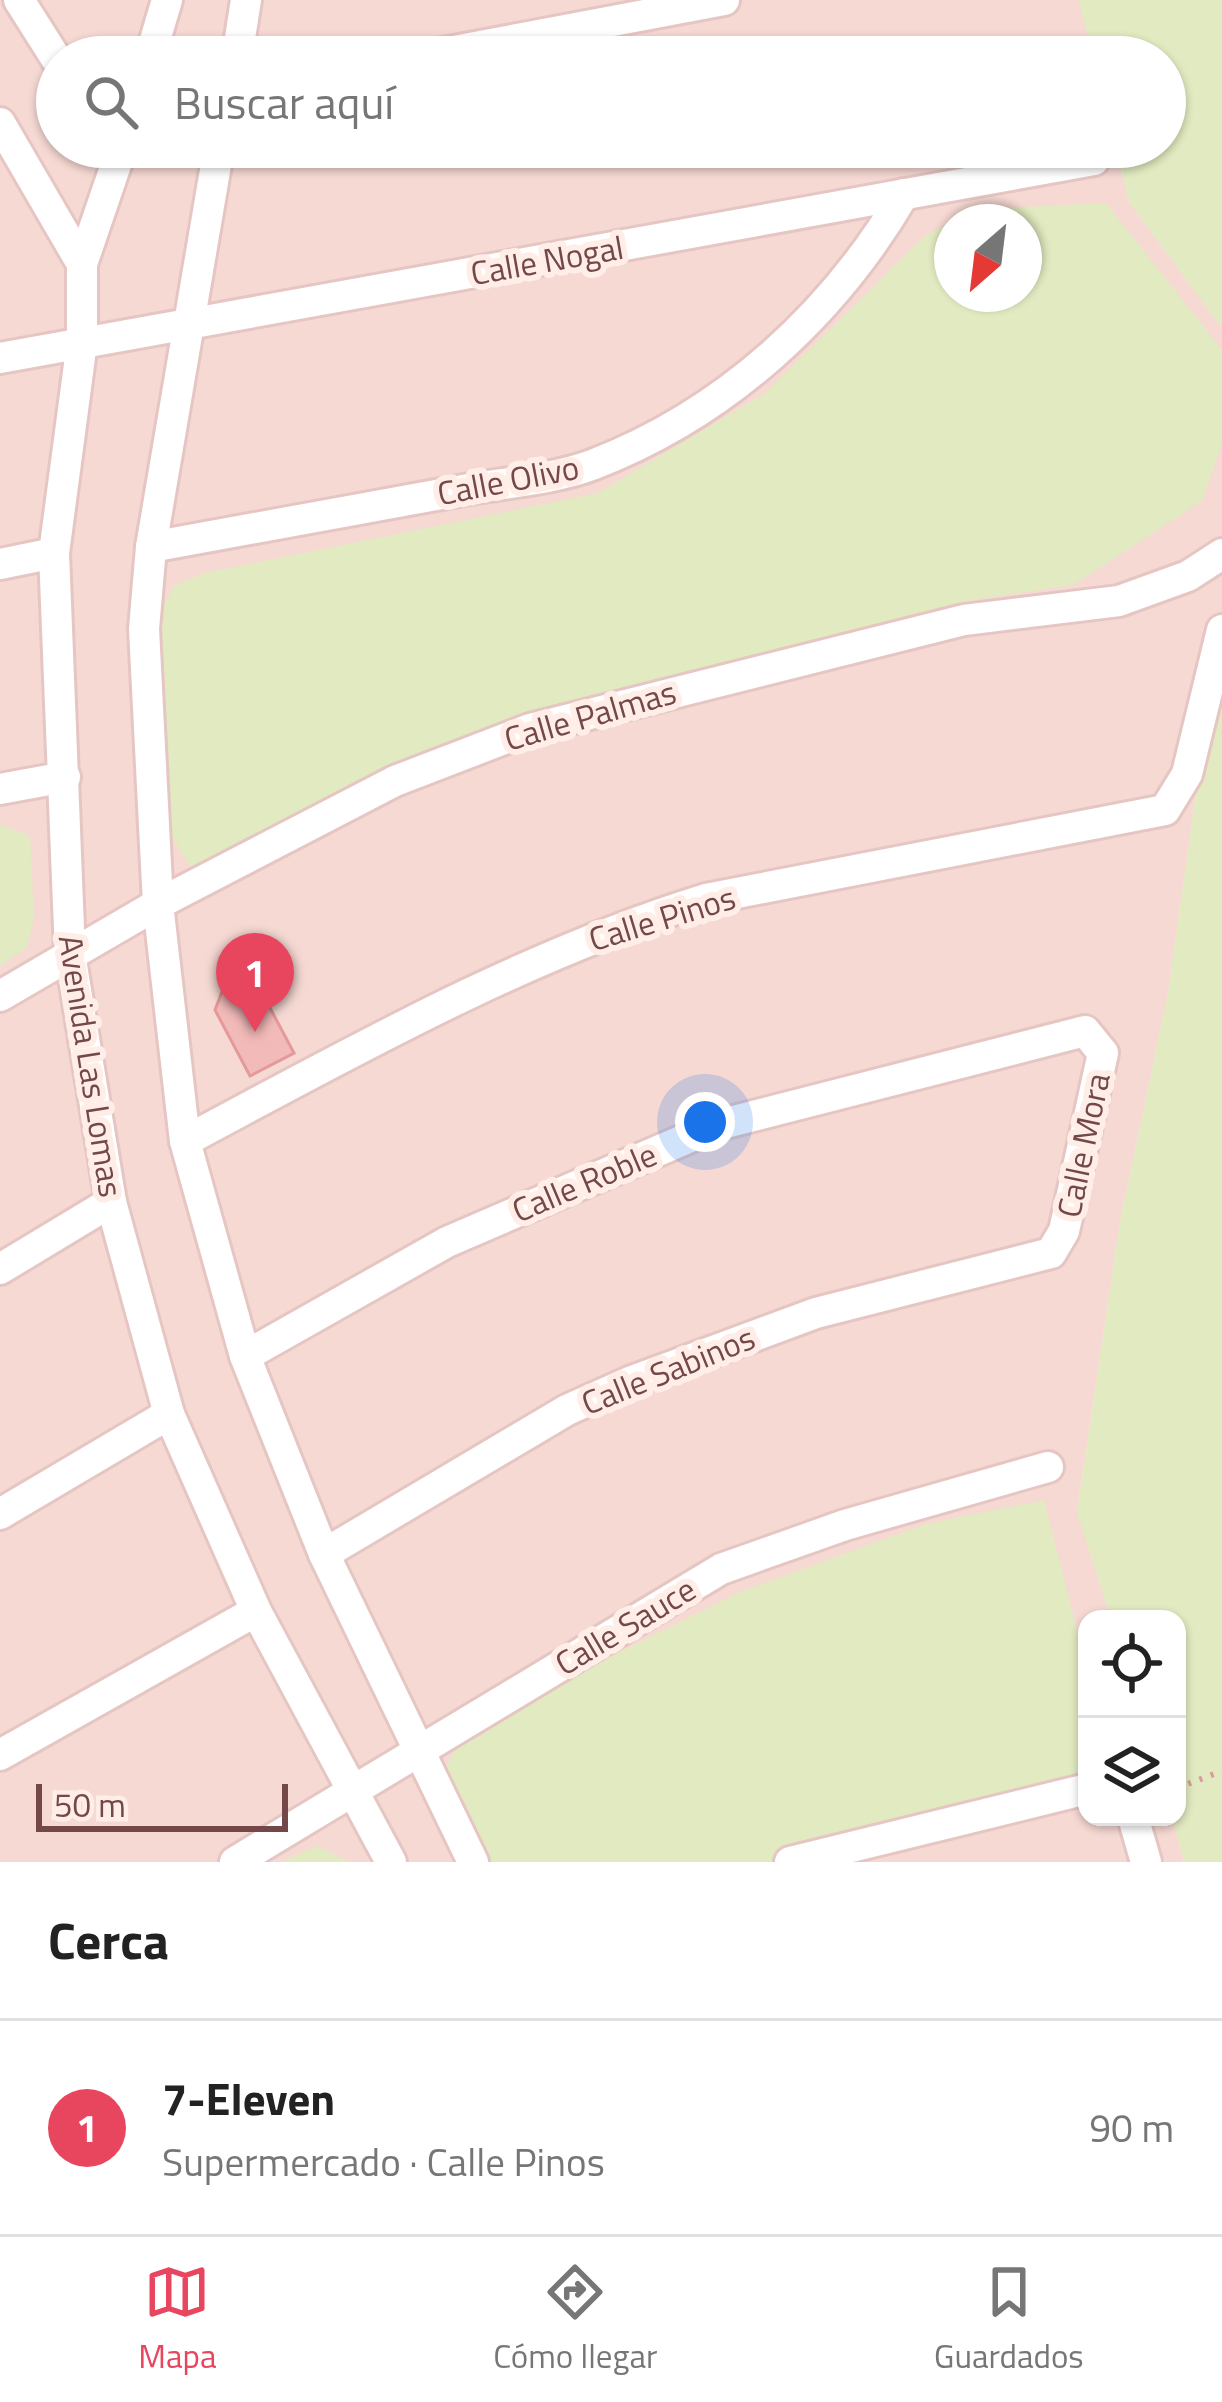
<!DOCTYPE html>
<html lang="es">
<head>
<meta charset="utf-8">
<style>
  :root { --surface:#fff; --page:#f2f2f2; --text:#222; --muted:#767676; --line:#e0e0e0; --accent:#e8455f }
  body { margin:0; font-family:"Titillium Web",sans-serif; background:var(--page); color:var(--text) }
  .controls { position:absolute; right:36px; bottom:36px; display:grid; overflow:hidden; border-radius:24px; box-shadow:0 3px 9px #0004 }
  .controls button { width:108px; height:108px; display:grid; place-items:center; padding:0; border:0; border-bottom:3px solid var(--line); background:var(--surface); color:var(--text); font:60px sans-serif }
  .compass { position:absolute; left:934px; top:204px; width:108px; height:108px; border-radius:50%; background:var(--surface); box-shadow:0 3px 9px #0004; rotate:208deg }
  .scale { position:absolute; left:36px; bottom:30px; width:252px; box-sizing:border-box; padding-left:12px; border:6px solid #744849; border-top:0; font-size:33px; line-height:42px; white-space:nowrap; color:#744849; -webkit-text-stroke:9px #ffede8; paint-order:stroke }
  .you { position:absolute; left:705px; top:1122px; width:42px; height:42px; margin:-30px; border:9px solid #fff; border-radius:50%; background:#1a73e8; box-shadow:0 0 0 18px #1a73e833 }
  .badge { display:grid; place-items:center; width:78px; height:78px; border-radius:50%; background:var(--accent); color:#fff; font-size:39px; font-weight:700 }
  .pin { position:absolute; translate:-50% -99px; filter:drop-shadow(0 3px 6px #0008) }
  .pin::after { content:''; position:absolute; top:63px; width:42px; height:36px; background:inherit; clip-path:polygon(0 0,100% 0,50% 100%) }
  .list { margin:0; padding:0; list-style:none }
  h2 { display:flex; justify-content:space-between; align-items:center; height:156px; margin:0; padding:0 48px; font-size:51px }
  h2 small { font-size:39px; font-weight:400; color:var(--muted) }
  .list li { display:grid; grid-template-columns:78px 1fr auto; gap:36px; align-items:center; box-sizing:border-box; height:216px; padding:0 48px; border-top:3px solid var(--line) }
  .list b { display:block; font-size:45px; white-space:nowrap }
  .list p { margin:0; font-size:39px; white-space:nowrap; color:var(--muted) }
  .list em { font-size:39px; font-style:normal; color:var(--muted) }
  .icon { flex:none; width:66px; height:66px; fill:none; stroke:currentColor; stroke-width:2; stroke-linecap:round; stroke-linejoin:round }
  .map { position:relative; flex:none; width:1222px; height:1862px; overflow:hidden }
  .search { position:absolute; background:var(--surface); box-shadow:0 3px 9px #0004; left:36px; right:36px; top:36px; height:132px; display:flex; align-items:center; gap:30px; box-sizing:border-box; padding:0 42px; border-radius:66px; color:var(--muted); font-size:45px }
  .sheet { height:372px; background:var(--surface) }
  nav { display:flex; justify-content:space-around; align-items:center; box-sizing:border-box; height:168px; border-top:3px solid var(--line); background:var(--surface); font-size:33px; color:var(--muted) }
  nav a { display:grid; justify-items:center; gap:6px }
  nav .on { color:var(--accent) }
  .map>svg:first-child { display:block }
  .residential { fill:#f6d9d3; fill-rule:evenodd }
  .green { fill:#e1eac0 }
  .building { fill:#f2bab9; stroke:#e59999; stroke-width:3 }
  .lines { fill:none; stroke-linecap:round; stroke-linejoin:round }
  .minor-casing { stroke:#e6c6c2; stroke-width:36 }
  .path { stroke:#d79d9c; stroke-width:6; stroke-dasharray:3 9; stroke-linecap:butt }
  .minor { stroke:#fff; stroke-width:30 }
  .labels { text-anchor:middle; stroke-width:12; stroke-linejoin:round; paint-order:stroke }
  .street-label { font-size:33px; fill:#744849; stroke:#ffede8 }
</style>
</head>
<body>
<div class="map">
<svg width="1222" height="1862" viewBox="0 0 1222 1862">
  <rect width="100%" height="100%" fill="#fce8e2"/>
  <path class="residential" d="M0,0h1079l14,57h-1036v90h1059l13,55 93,126v281l-54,384 -48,229 -43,289 34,108h-24v198h85l12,45h-1184zM952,222h72v72h-72z"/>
  <g class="green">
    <polygon points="1079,0 1222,0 1222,328 1129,202 1116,147 1165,147 1165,57 1093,57"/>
    <polygon points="1106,203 1222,350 1222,444 1202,501 1073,585 965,601 469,736 191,868 164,823 154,622 175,585 205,573 598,493 765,393 925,236 952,222 952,294 1024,294 1024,222 953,222 980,209"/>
    <polygon points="1222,609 1222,1862 1184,1862 1172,1817 1177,1817 1177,1619 1111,1619 1077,1512 1120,1222 1168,993"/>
    <polygon points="0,825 30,836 34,918 27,947 0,966"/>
    <polygon points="1044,1500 1087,1669 1087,1774 777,1862 482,1862 444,1771 456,1748 574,1675 740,1592 926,1524"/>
    <polygon points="318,1846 349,1862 280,1862"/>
  </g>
  <polygon class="building" points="252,974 294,1053 250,1076 215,1010 223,989"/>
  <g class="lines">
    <defs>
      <g id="minor">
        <polyline points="19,0 57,60"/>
        <polyline points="150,57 167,0"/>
        <polyline points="237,57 246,0"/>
        <polyline points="422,57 724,0"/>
        <polyline points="0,123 82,264"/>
        <polyline points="122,147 82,264 82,342 54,553 70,954 111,1202 169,1414 256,1611 391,1862"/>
        <polyline points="219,147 151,547 144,629 158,904 185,1141 245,1356 324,1554 473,1862"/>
        <polyline points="0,358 1094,160"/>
        <path d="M151,547c102,-19 204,-38 307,-56 43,-8 93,-11 134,-26 133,-51 241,-150 312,-271"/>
        <polyline points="0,564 54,553"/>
        <polyline points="0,789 65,777"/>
        <polyline points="0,996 158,904 395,781 530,729 964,620 1119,601 1188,576 1222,554"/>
        <path d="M185,1141c169,-90 337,-185 521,-242l459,-89 22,-36 35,-144"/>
        <polyline points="0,1269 111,1202"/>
        <polyline points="245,1356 447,1242 718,1125 1085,1031 1103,1053 1064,1231 1051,1253 816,1313 632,1381 567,1410 324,1554"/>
        <polyline points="0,1514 169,1414"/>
        <polyline points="0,1755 256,1611"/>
        <polyline points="1133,1817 1146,1862"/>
        <polyline points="235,1862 721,1569 845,1525 1048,1467"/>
        <polyline points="790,1862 1087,1789"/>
      </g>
    </defs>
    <use href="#minor" class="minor-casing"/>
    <polyline class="path" points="1177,1788 1222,1771"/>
    <use href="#minor" class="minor"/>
  </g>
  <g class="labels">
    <g class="street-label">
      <text transform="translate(547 260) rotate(-10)" y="12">Calle Nogal</text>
      <text transform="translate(508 480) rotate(-11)" y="12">Calle Olivo</text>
      <text transform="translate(590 715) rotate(-16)" y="12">Calle Palmas</text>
      <text transform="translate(662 918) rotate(-17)" y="12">Calle Pinos</text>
      <text transform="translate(91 1066) rotate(81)" y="12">Avenida Las Lomas</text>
      <text transform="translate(1083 1145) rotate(-78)" y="12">Calle Mora</text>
      <text transform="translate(584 1182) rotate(-23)" y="12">Calle Roble</text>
      <text transform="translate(668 1370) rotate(-22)" y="12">Calle Sabinos</text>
      <text transform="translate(625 1626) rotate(-31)" y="12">Calle Sauce</text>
    </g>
  </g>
</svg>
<div class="controls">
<button><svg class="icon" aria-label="locate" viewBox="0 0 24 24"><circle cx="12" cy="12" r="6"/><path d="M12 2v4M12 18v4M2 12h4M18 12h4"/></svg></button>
<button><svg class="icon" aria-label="layers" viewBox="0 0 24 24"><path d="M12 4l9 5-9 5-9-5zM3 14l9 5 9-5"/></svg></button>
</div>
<svg class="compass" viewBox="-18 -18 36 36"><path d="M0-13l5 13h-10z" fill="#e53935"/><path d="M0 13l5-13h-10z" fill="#767676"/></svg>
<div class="scale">50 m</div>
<div class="you"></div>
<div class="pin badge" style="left:255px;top:1032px">1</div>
<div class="search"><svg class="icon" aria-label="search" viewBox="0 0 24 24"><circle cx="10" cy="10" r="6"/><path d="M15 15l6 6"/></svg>Buscar aquí</div>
</div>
<section class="sheet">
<h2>Cerca<small></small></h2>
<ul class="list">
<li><span class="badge">1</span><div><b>7-Eleven</b><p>Supermercado · Calle Pinos</p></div><em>90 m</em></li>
</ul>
</section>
<nav>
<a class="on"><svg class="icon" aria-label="map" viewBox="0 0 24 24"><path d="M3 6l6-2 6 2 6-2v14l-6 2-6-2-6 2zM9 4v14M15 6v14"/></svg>Mapa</a>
<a><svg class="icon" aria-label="directions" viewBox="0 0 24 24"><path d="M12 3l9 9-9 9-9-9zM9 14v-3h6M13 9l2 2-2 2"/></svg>Cómo llegar</a>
<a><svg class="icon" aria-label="saved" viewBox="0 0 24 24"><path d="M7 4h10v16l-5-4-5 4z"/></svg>Guardados</a>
</nav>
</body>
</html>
